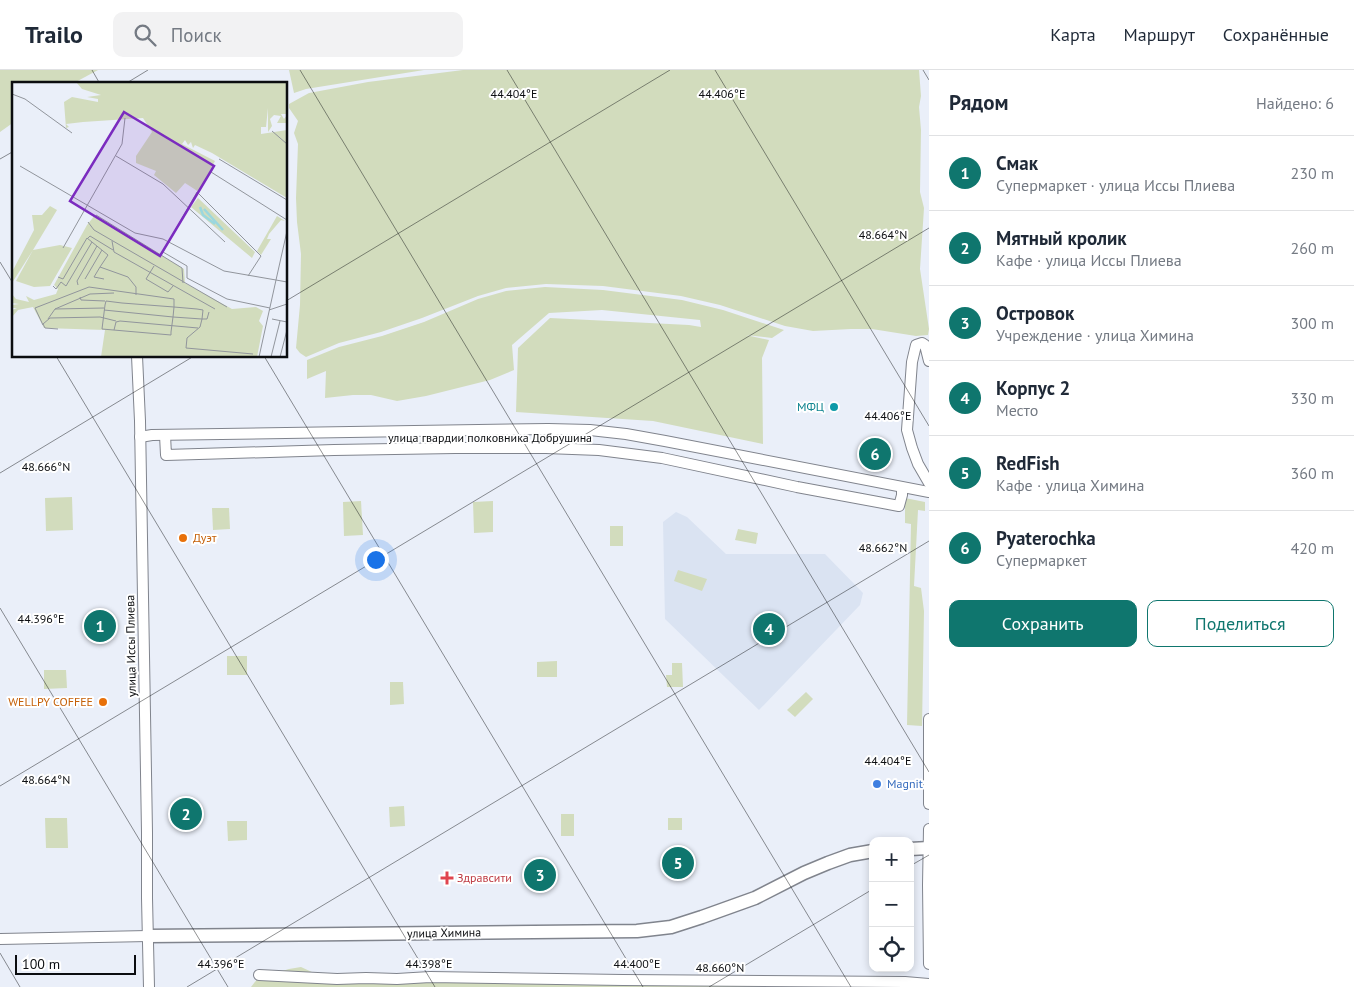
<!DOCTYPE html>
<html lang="ru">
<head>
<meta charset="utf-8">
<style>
  :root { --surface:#fff; --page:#f2f2f3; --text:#1f2937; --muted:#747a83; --line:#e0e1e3; --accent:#0f766e }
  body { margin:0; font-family:"PT Sans",sans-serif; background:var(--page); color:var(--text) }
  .controls { position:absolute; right:15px; bottom:15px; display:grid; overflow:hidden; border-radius:10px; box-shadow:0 2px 8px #0003 }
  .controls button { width:45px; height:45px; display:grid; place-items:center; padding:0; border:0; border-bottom:1px solid var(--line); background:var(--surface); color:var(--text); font:25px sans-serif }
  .scale { position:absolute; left:15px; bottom:12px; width:121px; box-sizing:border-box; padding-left:5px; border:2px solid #0b0d10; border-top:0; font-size:14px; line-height:18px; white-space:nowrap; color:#0b0d10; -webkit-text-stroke:4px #fff; paint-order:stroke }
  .you { position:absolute; left:375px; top:489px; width:18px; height:18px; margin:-12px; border:4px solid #fff; border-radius:50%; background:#1a73e8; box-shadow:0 0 0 8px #1a73e833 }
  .badge { display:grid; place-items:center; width:32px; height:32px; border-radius:50%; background:var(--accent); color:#fff; font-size:16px; font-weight:700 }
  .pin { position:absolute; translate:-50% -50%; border:2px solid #fff; box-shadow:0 1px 5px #0006 }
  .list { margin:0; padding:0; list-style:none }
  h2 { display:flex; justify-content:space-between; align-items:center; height:65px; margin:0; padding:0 20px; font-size:21px }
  h2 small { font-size:16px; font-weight:400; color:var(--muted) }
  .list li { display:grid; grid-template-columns:32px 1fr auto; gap:15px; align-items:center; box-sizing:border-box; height:75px; padding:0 20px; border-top:1px solid var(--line) }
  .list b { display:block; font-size:19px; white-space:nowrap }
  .list p { margin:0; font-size:16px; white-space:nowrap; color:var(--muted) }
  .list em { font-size:16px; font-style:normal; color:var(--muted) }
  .actions { display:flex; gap:10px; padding:15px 20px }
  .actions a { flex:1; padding:11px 0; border:1px solid var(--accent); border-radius:10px; text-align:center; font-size:18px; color:var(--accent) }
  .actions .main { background:var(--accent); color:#fff }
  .icon { flex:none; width:28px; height:28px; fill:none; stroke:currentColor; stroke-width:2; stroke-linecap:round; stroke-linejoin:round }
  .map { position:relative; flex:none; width:929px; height:917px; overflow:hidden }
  header { display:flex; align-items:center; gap:30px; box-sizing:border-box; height:70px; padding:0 25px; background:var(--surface); border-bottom:1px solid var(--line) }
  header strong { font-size:24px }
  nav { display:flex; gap:28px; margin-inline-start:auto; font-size:18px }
  .search { width:350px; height:45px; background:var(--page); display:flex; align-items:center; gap:12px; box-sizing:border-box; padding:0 18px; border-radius:10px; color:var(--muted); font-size:19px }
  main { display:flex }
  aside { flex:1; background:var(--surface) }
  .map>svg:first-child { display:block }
  .built { fill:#dae3f2 }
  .green { fill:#d2dcbd }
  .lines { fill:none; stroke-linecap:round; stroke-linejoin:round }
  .minor-casing { stroke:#80848d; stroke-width:12 }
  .tertiary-casing { stroke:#80848d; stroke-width:15 }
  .minor { stroke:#fff; stroke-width:10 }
  .tertiary { stroke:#fff; stroke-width:12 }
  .ticks { fill:none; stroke:#0b0d10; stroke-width:1; stroke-opacity:0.45 }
  .culture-dot { fill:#0f9aa8; stroke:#fff; stroke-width:2 }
  .food-dot { fill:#e8710a; stroke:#fff; stroke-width:2 }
  .shop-dot { fill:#3f7fe0; stroke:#fff; stroke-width:2 }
  .health-dot { fill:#e0444e; stroke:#fff; stroke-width:2 }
  .labels { text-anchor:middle; stroke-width:4; stroke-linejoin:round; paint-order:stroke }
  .culture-label { font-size:12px; fill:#0d838f; stroke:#fff; text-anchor:end }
  .street-label { font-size:12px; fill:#0b0d10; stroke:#fff }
  .food-label { font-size:12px; fill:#c56008; stroke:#fff; text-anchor:start }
  .shop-label { font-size:12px; fill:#366cbe; stroke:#fff; text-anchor:start }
  .health-label { font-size:12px; fill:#be3a42; stroke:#fff; text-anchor:start }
  .inset-river { fill:none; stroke:#9bd7de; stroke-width:2.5 }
  .inset-road { fill:none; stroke:#91959c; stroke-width:1 }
  .view { fill:#7b2cbf; fill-opacity:0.15; stroke:#7b2cbf; stroke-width:2.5 }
  .inset-edge { fill:none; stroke:#0b0d10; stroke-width:2.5 }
  .ticks-label { font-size:12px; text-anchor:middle; fill:#0b0d10; stroke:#fff; stroke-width:4; stroke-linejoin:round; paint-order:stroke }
</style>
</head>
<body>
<header>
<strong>Trailo</strong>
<div class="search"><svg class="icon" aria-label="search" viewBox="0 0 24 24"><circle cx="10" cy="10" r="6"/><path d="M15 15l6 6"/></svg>Поиск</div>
<nav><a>Карта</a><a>Маршрут</a><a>Сохранённые</a></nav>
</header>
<main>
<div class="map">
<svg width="929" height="917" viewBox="0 0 929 917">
  <rect width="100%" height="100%" fill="#eaeff9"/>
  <polygon class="built" points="676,442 687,447 726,484 825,484 863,523 860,535 759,640 665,549 663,452"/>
  <g class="green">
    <polygon points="0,0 98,0 72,14 14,14 14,52 0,62"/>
    <polygon points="289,0 424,0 306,19 294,23"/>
    <polygon points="463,0 919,0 921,26 919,37 921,60 920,122 924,138 920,199 929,259 928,265 916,266 872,259 851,259 813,261 785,256 720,235 681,226 603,216 546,214 506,218 478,226 422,248 381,262 339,273 306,287 300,283 296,278 300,235 301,184 297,152 296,128 298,74 294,63 298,51 289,38 289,34 309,23 368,12"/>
    <polygon points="545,217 603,220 682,230 723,240 784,260 772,268 746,265 769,270 762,288 763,374 653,351 516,342 518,278 550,248 689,255 701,257 700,250 602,240 549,243 512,275 514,300 490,310 426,326 397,331 371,325 353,325 325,328 326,301 307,309 307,290 339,277 382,266 424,252 478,229 506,221"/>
    <polygon points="72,427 73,460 46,461 45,428"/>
    <polygon points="905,428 925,432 925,441 918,440 914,516 921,518 924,541 922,656 907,655 911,454 905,453"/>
    <polygon points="361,431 363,465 344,466 343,432"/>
    <polygon points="493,431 493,462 474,463 473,432"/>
    <polygon points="212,438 229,438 230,459 213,460"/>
    <polygon points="623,456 623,476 610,476 610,456"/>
    <polygon points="738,459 758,463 756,474 735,470"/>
    <polygon points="678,500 707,509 702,521 674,511"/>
    <rect x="227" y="586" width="20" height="19"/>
    <polygon points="557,591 557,607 537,607 537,592"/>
    <polygon points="672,593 682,593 683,617 667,617 666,605 672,605"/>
    <polygon points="44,600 66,600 67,618 44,619"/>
    <polygon points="390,612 403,612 404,634 390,635"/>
    <polygon points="806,622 813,629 795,647 787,640"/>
    <polygon points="404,736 405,756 390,757 389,737"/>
    <rect x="561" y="744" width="13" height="22"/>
    <polygon points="45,748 67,748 68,778 46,778"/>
    <rect x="668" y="748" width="14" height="12"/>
    <polygon points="227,751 247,751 247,770 228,771"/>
    <polygon points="301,897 314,903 424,903 929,917 251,917 258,908 289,899"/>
  </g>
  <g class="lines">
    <defs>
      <g id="minor">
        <polyline points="137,286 140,351 147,762 147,828 149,917"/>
        <polyline points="929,291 925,275 922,273 916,275 912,292 907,360 912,378 918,394 929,413"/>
        <polyline points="165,365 166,385 334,380 455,378 546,378 599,380 662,388 797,417 899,436 902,425 902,418"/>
        <polyline points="140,367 152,365 548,359 590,360 626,364 665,371 929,422"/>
        <polyline points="929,649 929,734"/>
        <polyline points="929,759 928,815 929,894"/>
        <polyline points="0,869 148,866"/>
        <polyline points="259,905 337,909 366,908 397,909 430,907 623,910 905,912 929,914"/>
      </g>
      <g id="tertiary">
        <polyline points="910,779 929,778"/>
        <polyline points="148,866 637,861 671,857 702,847 755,828 804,803 828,793 850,785 873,781"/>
      </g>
    </defs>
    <use href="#minor" class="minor-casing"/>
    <use href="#tertiary" class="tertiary-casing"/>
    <use href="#minor" class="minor"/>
    <use href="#tertiary" class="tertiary"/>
  </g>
  <path class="ticks" d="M92,0l8,14M300,0l551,917M507,0l422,702M715,0l214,356M923,0l6,10M125,14l23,-14M0,89l14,-8M0,192l14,23M286,231l384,-231M56,286l379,631M264,286l379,631M0,403l194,-117M0,538l228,379M0,716l929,-558M910,796l19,-11M0,883l20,34M187,917l742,-446M709,917l164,-98"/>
  <circle class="culture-dot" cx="834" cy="337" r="5"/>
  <g class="food-dot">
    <circle cx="183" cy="468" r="5"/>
    <circle cx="103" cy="632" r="5"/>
  </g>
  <circle class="shop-dot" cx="877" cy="714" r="5"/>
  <path class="health-dot" d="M444.5 800.5h5v5h5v5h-5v5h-5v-5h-5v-5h5z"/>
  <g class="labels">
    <g class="culture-label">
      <text x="824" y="341">МФЦ</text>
    </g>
    <g class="street-label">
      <text x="490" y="372">улица гвардии полковника Добрушина</text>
      <text transform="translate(131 576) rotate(-91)" y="4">улица Иссы Плиева</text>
      <text transform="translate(444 863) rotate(-1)" y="4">улица Химина</text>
    </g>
    <g class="food-label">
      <text x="193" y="472">Дуэт</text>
      <text x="93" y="636" text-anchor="end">WELLPY COFFEE</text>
    </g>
    <g class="shop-label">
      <text x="887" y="718">Magnit</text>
    </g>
    <g class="health-label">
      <text x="457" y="812">Здравсити</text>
    </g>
  </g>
  <g transform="translate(12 12)">
    <rect width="275" height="275" fill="#eaeff9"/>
    <path d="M64,0h211v32h-6l3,5 3,-4v8h-10l4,-7 -7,-1 -4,4 2,7 -4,6v-24l-2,19h-5v7l26,-4v68l-75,-45 -17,-8 -2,3 -2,-6 -3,3 -3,-5 -3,4 33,17 -16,31 -14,-9 -9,10 -22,-18 2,-4 -20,-8v-7l16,-24 -9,-14 -60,4 -17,2 3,3 -3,1 -2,-26 8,-5 26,5v-3l-11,-2 14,-2 -19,-6zM186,116l57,54 -3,6 -61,-51zM38,124l7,4 -24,40 27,-5 12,3 -22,38 -16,1 -18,-6 17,-31 -21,33v-11l22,-42 -2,-15h10zM83,133l89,54 1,14 47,26 24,-2 7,4 -4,10 4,5 -6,31h-156l4,-27 -61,-2 -11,-21 -15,3 -6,7v-7l5,-2h-5v-3l7,-1 -7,-1v-9l4,5 13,3 -3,-6 8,4 22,-6 2,-5 -4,-4 33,-60zM265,134l8,5 -4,-1 -12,14 -2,5h4l-10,16 -4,-4z" fill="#d2dcbd"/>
    <path class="inset-river" d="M188,125l3,8 12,9M192,127l19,21"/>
    <path class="inset-road" d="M0,12l13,5 47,34M260,49l15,13M104,74l47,28 62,58M207,77l68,41M8,84l115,67 28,6 61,32 52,9 11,-49M199,90l76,48M84,133l86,53 1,15M76,140l6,8 133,77M75,157l3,-3 23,14M100,159l2,11 101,57M51,166l59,-104 3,-26M151,170l24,14v12l40,21 43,9M149,173l36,-63 64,64 -13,20M142,184l-8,13 22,13 5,-6M46,195l5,2 24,-41 21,17 -8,12M73,197l17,-29M92,197l-10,-2 6,-10 28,10 8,10v8M66,203l-1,-4 20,-35M41,204l3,3 5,-7 5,4 26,-44M68,215l1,3 24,1M43,227l35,-15 24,-1M257,228l18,-6M197,230l-2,7h-5l-2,8 -13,11 -1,10 67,6M36,237l7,-10 49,-1M260,237l15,3M31,243l-8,-17 54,-21 85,12v8l-1,10 -2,15v3l-69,-6 3,-24 1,-4 16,2 52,4 23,2 6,1 -1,9 -29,-2 -69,-7M46,247l-13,-1 -2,-4 7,-6 50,-1 16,4M102,248l2,-8 4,-1 78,7M247,275l17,-77 11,2M259,275l9,-36M268,275l7,-27"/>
    <path class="view" d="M112,30l90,54 -54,90 -90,-55z"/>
    <rect width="275" height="275" class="inset-edge"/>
  </g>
  <g class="ticks-label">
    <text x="722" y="28">44.406°E</text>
    <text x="514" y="28">44.404°E</text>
    <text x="883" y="169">48.664°N</text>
    <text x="888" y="350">44.406°E</text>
    <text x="46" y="401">48.666°N</text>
    <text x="883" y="482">48.662°N</text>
    <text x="41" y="553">44.396°E</text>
    <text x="888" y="695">44.404°E</text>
    <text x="46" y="714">48.664°N</text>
    <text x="221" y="898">44.396°E</text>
    <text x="429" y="898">44.398°E</text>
    <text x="637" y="898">44.400°E</text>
    <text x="720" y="902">48.660°N</text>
  </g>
</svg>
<div class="controls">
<button>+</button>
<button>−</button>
<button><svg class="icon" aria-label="locate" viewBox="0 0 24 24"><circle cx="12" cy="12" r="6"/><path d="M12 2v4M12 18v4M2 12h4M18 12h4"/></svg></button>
</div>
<div class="scale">100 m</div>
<div class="you"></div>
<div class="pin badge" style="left:100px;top:556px">1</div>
<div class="pin badge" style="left:186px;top:744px">2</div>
<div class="pin badge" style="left:540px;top:805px">3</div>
<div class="pin badge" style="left:769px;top:559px">4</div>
<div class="pin badge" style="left:678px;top:793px">5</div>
<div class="pin badge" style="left:875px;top:384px">6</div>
</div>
<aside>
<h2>Рядом<small>Найдено: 6</small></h2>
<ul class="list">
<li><span class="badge">1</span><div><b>Смак</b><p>Супермаркет · улица Иссы Плиева</p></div><em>230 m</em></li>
<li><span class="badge">2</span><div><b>Мятный кролик</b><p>Кафе · улица Иссы Плиева</p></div><em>260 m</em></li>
<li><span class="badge">3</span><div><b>Островок</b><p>Учреждение · улица Химина</p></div><em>300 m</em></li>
<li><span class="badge">4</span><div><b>Корпус 2</b><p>Место</p></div><em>330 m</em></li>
<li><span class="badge">5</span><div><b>RedFish</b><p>Кафе · улица Химина</p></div><em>360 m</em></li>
<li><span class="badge">6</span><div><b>Pyaterochka</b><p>Супермаркет</p></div><em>420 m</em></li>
</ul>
<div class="actions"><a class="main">Сохранить</a><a>Поделиться</a></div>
</aside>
</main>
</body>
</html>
